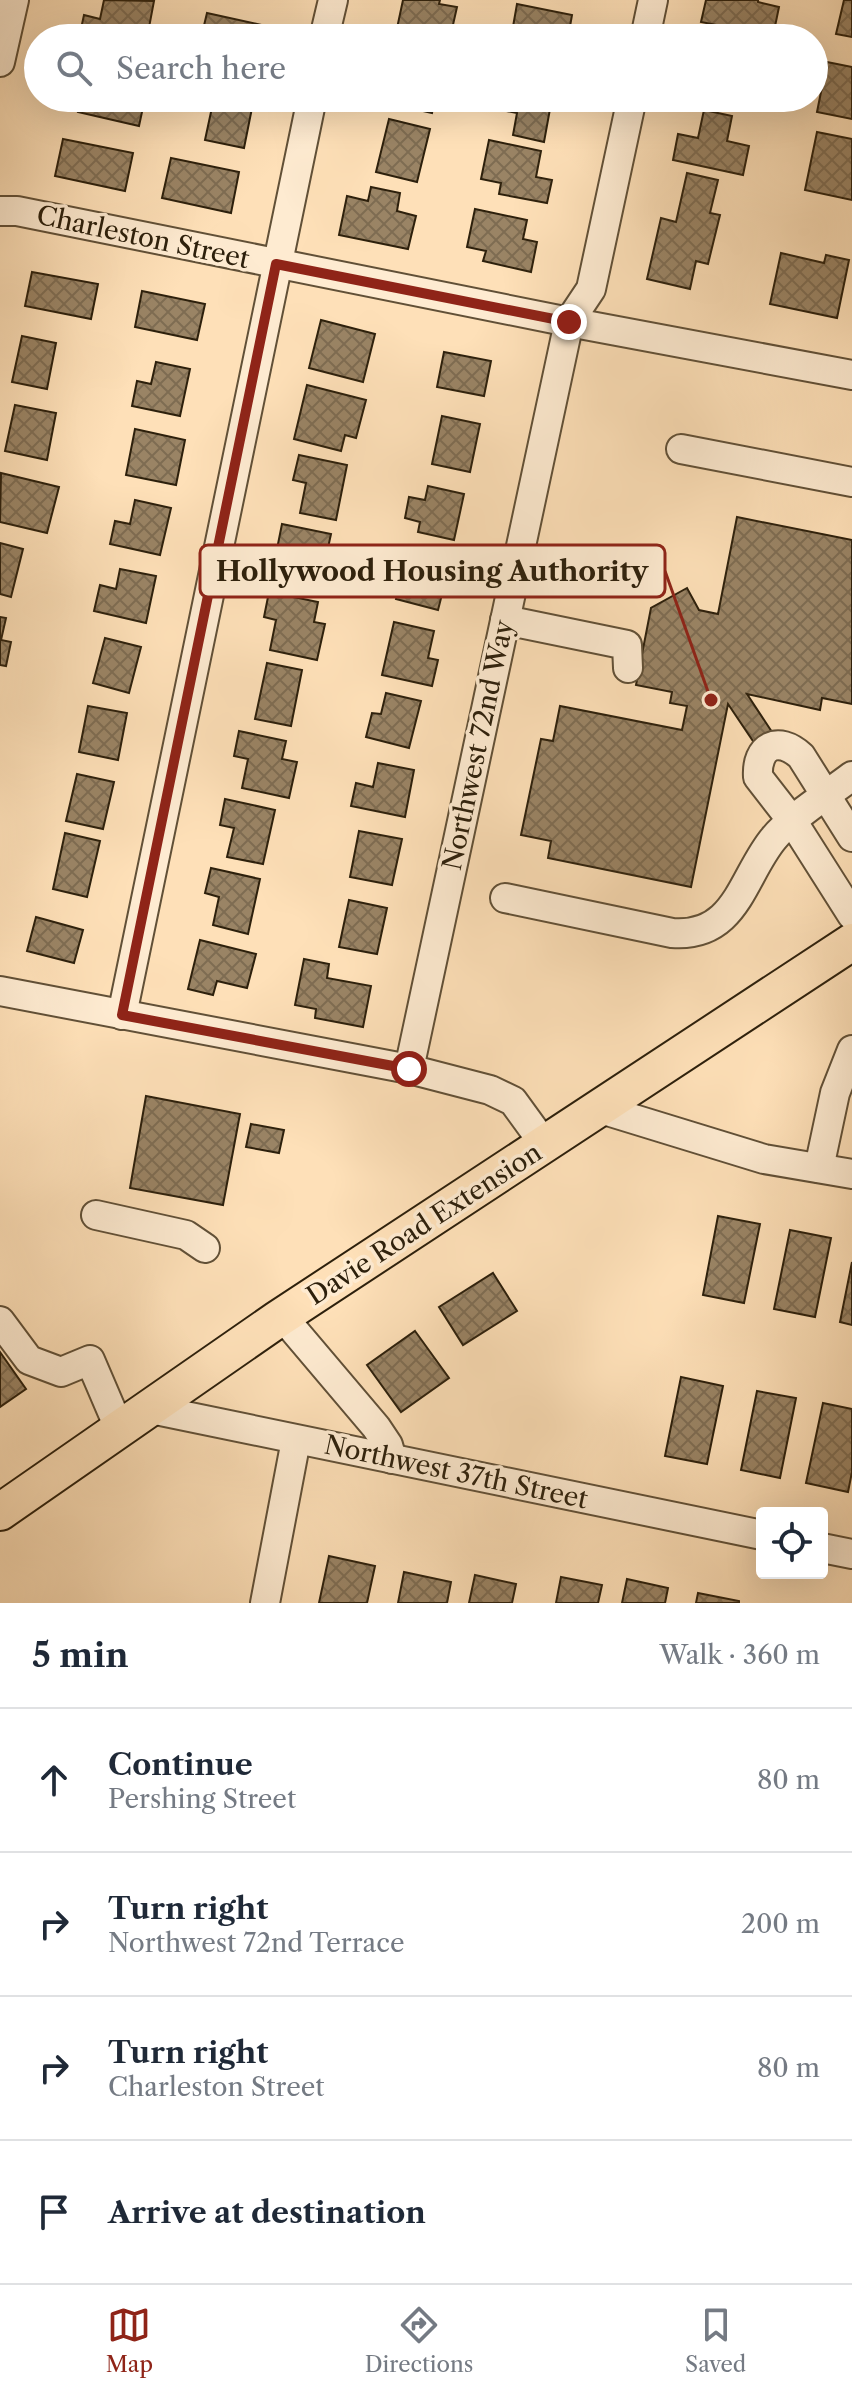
<!DOCTYPE html>
<html lang="en">
<head>
<meta charset="utf-8">
<style>
  :root { --surface:#fff; --page:#f2f2f3; --text:#1f2937; --muted:#747a83; --line:#e0e1e3; --accent:#8f2418 }
  body { margin:0; font-family:"Libre Caslon Text",serif; background:var(--page); color:var(--text) }
  .controls { position:absolute; right:24px; bottom:24px; display:grid; overflow:hidden; border-radius:8px; box-shadow:0 8px 32px #0002 }
  .controls button { width:72px; height:72px; display:grid; place-items:center; padding:0; border:0; border-bottom:2px solid var(--line); background:var(--surface); color:var(--text); font:40px sans-serif }
  .stop { position:absolute; width:24px; height:24px; margin:-18px; border:6px solid #8f2418; border-radius:50%; background:#fff }
  .stop.end { background:#8f2418; border-color:#fff; box-shadow:0 2px 8px #0008 }
  .list { margin:0; padding:0; list-style:none }
  h2 { display:flex; justify-content:space-between; align-items:center; height:104px; margin:0; padding:0 32px; font-size:34px }
  h2 small { font-size:26px; font-weight:400; color:var(--muted) }
  .list li { display:grid; grid-template-columns:52px 1fr auto; gap:24px; align-items:center; box-sizing:border-box; height:144px; padding:0 32px; border-top:2px solid var(--line) }
  .list b { display:block; font-size:30px; white-space:nowrap }
  .list p { margin:0; font-size:26px; white-space:nowrap; color:var(--muted) }
  .list em { font-size:26px; font-style:normal; color:var(--muted) }
  .icon { flex:none; width:44px; height:44px; fill:none; stroke:currentColor; stroke-width:2; stroke-linecap:round; stroke-linejoin:round }
  .map { position:relative; flex:none; width:852px; height:1603px; overflow:hidden }
  .search { position:absolute; background:var(--surface); box-shadow:0 8px 32px #0002; left:24px; right:24px; top:24px; height:88px; display:flex; align-items:center; gap:20px; box-sizing:border-box; padding:0 28px; border-radius:44px; color:var(--muted); font-size:30px }
  .sheet { height:680px; background:var(--surface) }
  nav { display:flex; justify-content:space-around; align-items:center; box-sizing:border-box; height:112px; border-top:2px solid var(--line); background:var(--surface); font-size:22px; color:var(--muted) }
  nav a { display:grid; justify-items:center; gap:4px }
  nav .on { color:var(--accent) }
  .map>svg:first-child { display:block }
  .building { fill:url(#building-cross-hatch); stroke:#2d200c; stroke-width:2 }
  .lines { fill:none; stroke-linecap:round; stroke-linejoin:round }
  .minor-casing { stroke:#615037; stroke-width:32 }
  .major-casing { stroke:#2d200c; stroke-width:40 }
  .minor { stroke:#feebd1; stroke-width:28 }
  .major { stroke:#fee0b8; stroke-width:36 }
  .route { stroke:#8f2418; stroke-width:10 }
  .labels { text-anchor:middle; stroke-width:7; stroke-linejoin:round; paint-order:stroke }
  .street-label { font-size:26px; fill:#2d200c; stroke:#feebd1 }
  .leader { fill:none; stroke:#8f2418; stroke-width:3 }
  .callout-dot { fill:#8f2418; stroke:#feebd1; stroke-width:3 }
  .callout { fill:#feebd1; stroke:#8f2418; stroke-width:3 }
  .callout-label { font-size:28px; text-anchor:middle; font-weight:bold; fill:#2d200c }
</style>
</head>
<body>
<div class="map">
<svg width="852" height="1603" viewBox="0 0 852 1603">
  <defs>
    <pattern id="building-cross-hatch" width="8" height="8" patternUnits="userSpaceOnUse" patternTransform="scale(2)"><rect width="8" height="8" fill="#9a8465"/><path d="M0 0l8 8M0 8l8-8" fill="none" stroke="#7e6c52"/></pattern>
  </defs>
  <rect width="100%" height="100%" fill="#fee0b8"/>
  <filter id="stains"><feTurbulence type="fractalNoise" baseFrequency=".0025" numOctaves="4"/><feColorMatrix values="0 0 0 0 .2 0 0 0 0 .09 0 0 0 0 .02 0 0 0 .5 -.17"/></filter>
  <radialGradient id="worn" r=".72"><stop offset=".6" stop-color="#630" stop-opacity="0"/><stop offset="1" stop-color="#630" stop-opacity=".3"/></radialGradient>
  <g class="building">
    <polygon points="104,0 154,1 147,38 79,38 84,15 100,19"/>
    <polygon points="403,0 440,0 439,4 457,7 450,38 421,38 396,33"/>
    <polygon points="706,0 758,0 758,2 779,7 773,36 701,22"/>
    <polygon points="844,0 852,0 852,37 836,34"/>
    <polygon points="517,4 572,15 568,38 511,38"/>
    <polygon points="207,13 266,26 263,38 201,38"/>
    <polygon points="827,62 852,67 852,119 817,112"/>
    <polygon points="81,98 145,98 139,126 78,112"/>
    <polygon points="214,98 254,98 244,148 205,140"/>
    <polygon points="393,98 435,98 432,113 392,104"/>
    <polygon points="498,98 552,98 544,142 513,135 517,113 496,109"/>
    <polygon points="704,110 732,116 727,141 749,146 743,175 673,160 678,134 698,138"/>
    <polygon points="389,119 430,129 417,182 376,172"/>
    <polygon points="817,132 852,139 852,200 805,190"/>
    <polygon points="63,139 133,153 125,191 55,176"/>
    <polygon points="489,140 541,151 536,177 552,180 547,203 499,194 501,183 481,179"/>
    <polygon points="171,158 239,172 231,213 162,198"/>
    <polygon points="687,173 718,180 710,213 720,215 708,264 696,261 690,289 647,279 661,218 676,222"/>
    <polygon points="371,187 400,193 397,211 416,216 408,249 339,235 347,196 368,201"/>
    <polygon points="475,209 527,220 523,239 537,242 531,272 483,261 486,251 467,247"/>
    <polygon points="781,253 824,263 826,255 849,260 837,318 770,304"/>
    <polygon points="32,272 98,284 91,319 25,306"/>
    <polygon points="142,291 205,304 197,340 135,327"/>
    <polygon points="321,320 375,334 363,382 309,368"/>
    <polygon points="22,336 56,343 47,389 12,382"/>
    <polygon points="444,352 491,361 484,396 437,387"/>
    <polygon points="156,362 190,369 180,416 132,406 137,381 151,384"/>
    <polygon points="307,385 366,400 356,438 345,435 341,451 294,439"/>
    <polygon points="15,405 56,413 47,460 5,451"/>
    <polygon points="442,416 480,424 470,472 432,464"/>
    <polygon points="135,429 185,440 176,485 126,475"/>
    <polygon points="299,455 347,465 336,520 300,513 306,483 293,480"/>
    <polygon points="1,473 59,487 47,533 0,522"/>
    <polygon points="428,486 464,494 454,540 418,532 420,522 405,518 409,497 425,500"/>
    <polygon points="135,500 171,508 160,555 110,544 115,521 130,524"/>
    <polygon points="737,517 852,540 852,704 822,698 820,710 747,694 772,732 755,744 728,704 691,887 548,858 551,841 521,835 541,739 553,741 560,706 682,730 687,706 670,703 672,692 636,685 651,608 687,588 699,610 718,614"/>
    <polygon points="282,524 331,534 319,589 285,582 291,552 277,549"/>
    <polygon points="0,543 23,549 11,597 0,594"/>
    <polygon points="415,554 450,563 438,610 396,599 401,578 408,580"/>
    <polygon points="120,569 156,576 146,623 94,611 100,585 116,589"/>
    <polygon points="269,592 318,602 314,622 325,624 317,660 270,650 276,620 264,617"/>
    <polygon points="0,617 6,618 1,640 11,642 6,666 0,665"/>
    <polygon points="394,622 434,631 428,658 438,660 432,686 382,675"/>
    <polygon points="105,638 141,647 129,693 93,683"/>
    <polygon points="267,663 302,670 291,726 255,719"/>
    <polygon points="386,693 421,701 409,748 366,737 372,713 381,714"/>
    <polygon points="88,706 127,713 118,760 79,752"/>
    <polygon points="239,731 286,741 282,759 297,762 289,798 242,788 248,759 234,756"/>
    <polygon points="378,763 414,770 405,817 351,806 356,783 373,787"/>
    <polygon points="77,774 114,782 103,829 66,821"/>
    <polygon points="225,799 275,810 263,864 227,857 234,828 220,825"/>
    <polygon points="359,831 402,839 392,885 350,877"/>
    <polygon points="65,833 100,841 87,897 53,889"/>
    <polygon points="211,868 260,879 248,934 213,925 219,897 205,893"/>
    <polygon points="349,900 387,908 377,954 339,947"/>
    <polygon points="36,917 83,930 74,963 27,951"/>
    <polygon points="200,940 256,954 247,988 217,981 213,995 188,989"/>
    <polygon points="304,959 329,964 327,978 371,986 363,1027 315,1018 316,1009 295,1005"/>
    <polygon points="146,1096 240,1114 223,1205 130,1188"/>
    <polygon points="251,1124 284,1130 279,1153 246,1147"/>
    <polygon points="718,1216 760,1224 744,1303 703,1295"/>
    <polygon points="790,1230 831,1238 815,1317 774,1309"/>
    <polygon points="852,1262 852,1325 840,1322"/>
    <polygon points="493,1273 517,1311 463,1345 439,1307"/>
    <polygon points="415,1331 449,1378 401,1412 367,1365"/>
    <polygon points="0,1352 26,1389 0,1407"/>
    <polygon points="681,1377 723,1386 707,1464 665,1456"/>
    <polygon points="757,1391 796,1398 780,1478 741,1470"/>
    <polygon points="823,1403 852,1409 852,1472 848,1492 806,1483"/>
    <polygon points="329,1556 375,1566 367,1603 319,1603"/>
    <polygon points="404,1572 451,1582 447,1603 398,1603"/>
    <polygon points="475,1575 516,1584 512,1603 469,1603"/>
    <polygon points="561,1577 602,1585 598,1603 556,1603"/>
    <polygon points="627,1579 668,1588 665,1603 622,1603"/>
    <polygon points="698,1593 739,1601 739,1603 696,1603"/>
  </g>
  <g class="lines">
    <defs>
      <g id="minor">
        <polyline points="324,38 333,0"/>
        <polyline points="645,38 653,0"/>
        <polyline points="0,62 14,0"/>
        <polyline points="0,211 17,211 569,322 852,375"/>
        <polyline points="681,449 852,482"/>
        <polyline points="505,620 627,645 628,668"/>
        <path d="M852,837l-51,-81c-23,-21 -45,-10 -43,21l35,45 59,93"/>
        <path d="M505,898l167,35c65,5 70,-57 102,-95 16,-20 56,-45 78,-62"/>
        <polyline points="0,991 409,1069 490,1090 513,1101 545,1145"/>
        <polyline points="122,1015 312,98"/>
        <polyline points="409,1069 569,322 591,289 632,98"/>
        <polyline points="601,1109 764,1159 852,1174"/>
        <polyline points="819,1168 835,1093 852,1050"/>
        <polyline points="96,1215 186,1235 205,1248"/>
        <polyline points="282,1316 376,1427 388,1445 392,1459"/>
        <polyline points="0,1321 29,1360 61,1372 90,1360 120,1430"/>
        <polyline points="151,1409 762,1535"/>
        <polyline points="822,1548 852,1554"/>
        <polyline points="265,1603 296,1440"/>
      </g>
      <polyline id="major" points="0,1512 278,1319 852,942"/>
    </defs>
    <use href="#minor" class="minor-casing"/>
    <use href="#major" class="major-casing"/>
    <use href="#minor" class="minor"/>
    <use href="#major" class="major"/>
  </g>
  <g class="lines">
    <polyline class="route" points="409,1069 122,1015 276,264 569,322"/>
  </g>
  <g class="labels">
    <g class="street-label">
      <text transform="translate(143 237) rotate(12)" y="9">Charleston Street</text>
      <text transform="translate(478 745) rotate(-78)" y="9">Northwest 72nd Way</text>
      <text transform="translate(424 1224) rotate(-33)" y="9">Davie Road Extension</text>
      <text transform="translate(456 1472) rotate(12)" y="9">Northwest 37th Street</text>
    </g>
  </g>
  <path class="leader" d="M711 700L665 571"/>
  <circle class="callout-dot" cx="711" cy="700" r="8"/>
  <rect class="callout" x="200" y="545" width="465" height="52" rx="8"/>
  <g class="callout-label">
    <text x="432" y="581">Hollywood Housing Authority</text>
  </g>
  <rect width="100%" height="100%" filter="url(#stains)"/>
  <rect width="100%" height="100%" fill="url(#worn)"/>
</svg>
<div class="controls">
<button><svg class="icon" aria-label="locate" viewBox="0 0 24 24"><circle cx="12" cy="12" r="6"/><path d="M12 2v4M12 18v4M2 12h4M18 12h4"/></svg></button>
</div>
<div class="stop" style="left:409px;top:1069px"></div>
<div class="stop end" style="left:569px;top:322px"></div>
<div class="search"><svg class="icon" aria-label="search" viewBox="0 0 24 24"><circle cx="10" cy="10" r="6"/><path d="M15 15l6 6"/></svg>Search here</div>
</div>
<section class="sheet">
<h2>5 min<small>Walk · 360 m</small></h2>
<ul class="list">
<li><svg class="icon" aria-label="ahead" viewBox="0 0 24 24"><path d="M12 20V5M6 11l6-6 6 6"/></svg><div><b>Continue</b><p>Pershing Street</p></div><em>80 m</em></li>
<li><svg class="icon" aria-label="right" viewBox="0 0 24 24"><path d="M7 20v-9h11M14 6l5 5-5 5"/></svg><div><b>Turn right</b><p>Northwest 72nd Terrace</p></div><em>200 m</em></li>
<li><svg class="icon" aria-label="right" viewBox="0 0 24 24"><path d="M7 20v-9h11M14 6l5 5-5 5"/></svg><div><b>Turn right</b><p>Charleston Street</p></div><em>80 m</em></li>
<li><svg class="icon" aria-label="arrive" viewBox="0 0 24 24"><path d="M6 21V4h12l-3 4 3 4H6"/></svg><div><b>Arrive at destination</b></div></li>
</ul>
</section>
<nav>
<a class="on"><svg class="icon" aria-label="map" viewBox="0 0 24 24"><path d="M3 6l6-2 6 2 6-2v14l-6 2-6-2-6 2zM9 4v14M15 6v14"/></svg>Map</a>
<a><svg class="icon" aria-label="directions" viewBox="0 0 24 24"><path d="M12 3l9 9-9 9-9-9zM9 14v-3h6M13 9l2 2-2 2"/></svg>Directions</a>
<a><svg class="icon" aria-label="saved" viewBox="0 0 24 24"><path d="M7 4h10v16l-5-4-5 4z"/></svg>Saved</a>
</nav>
</body>
</html>
